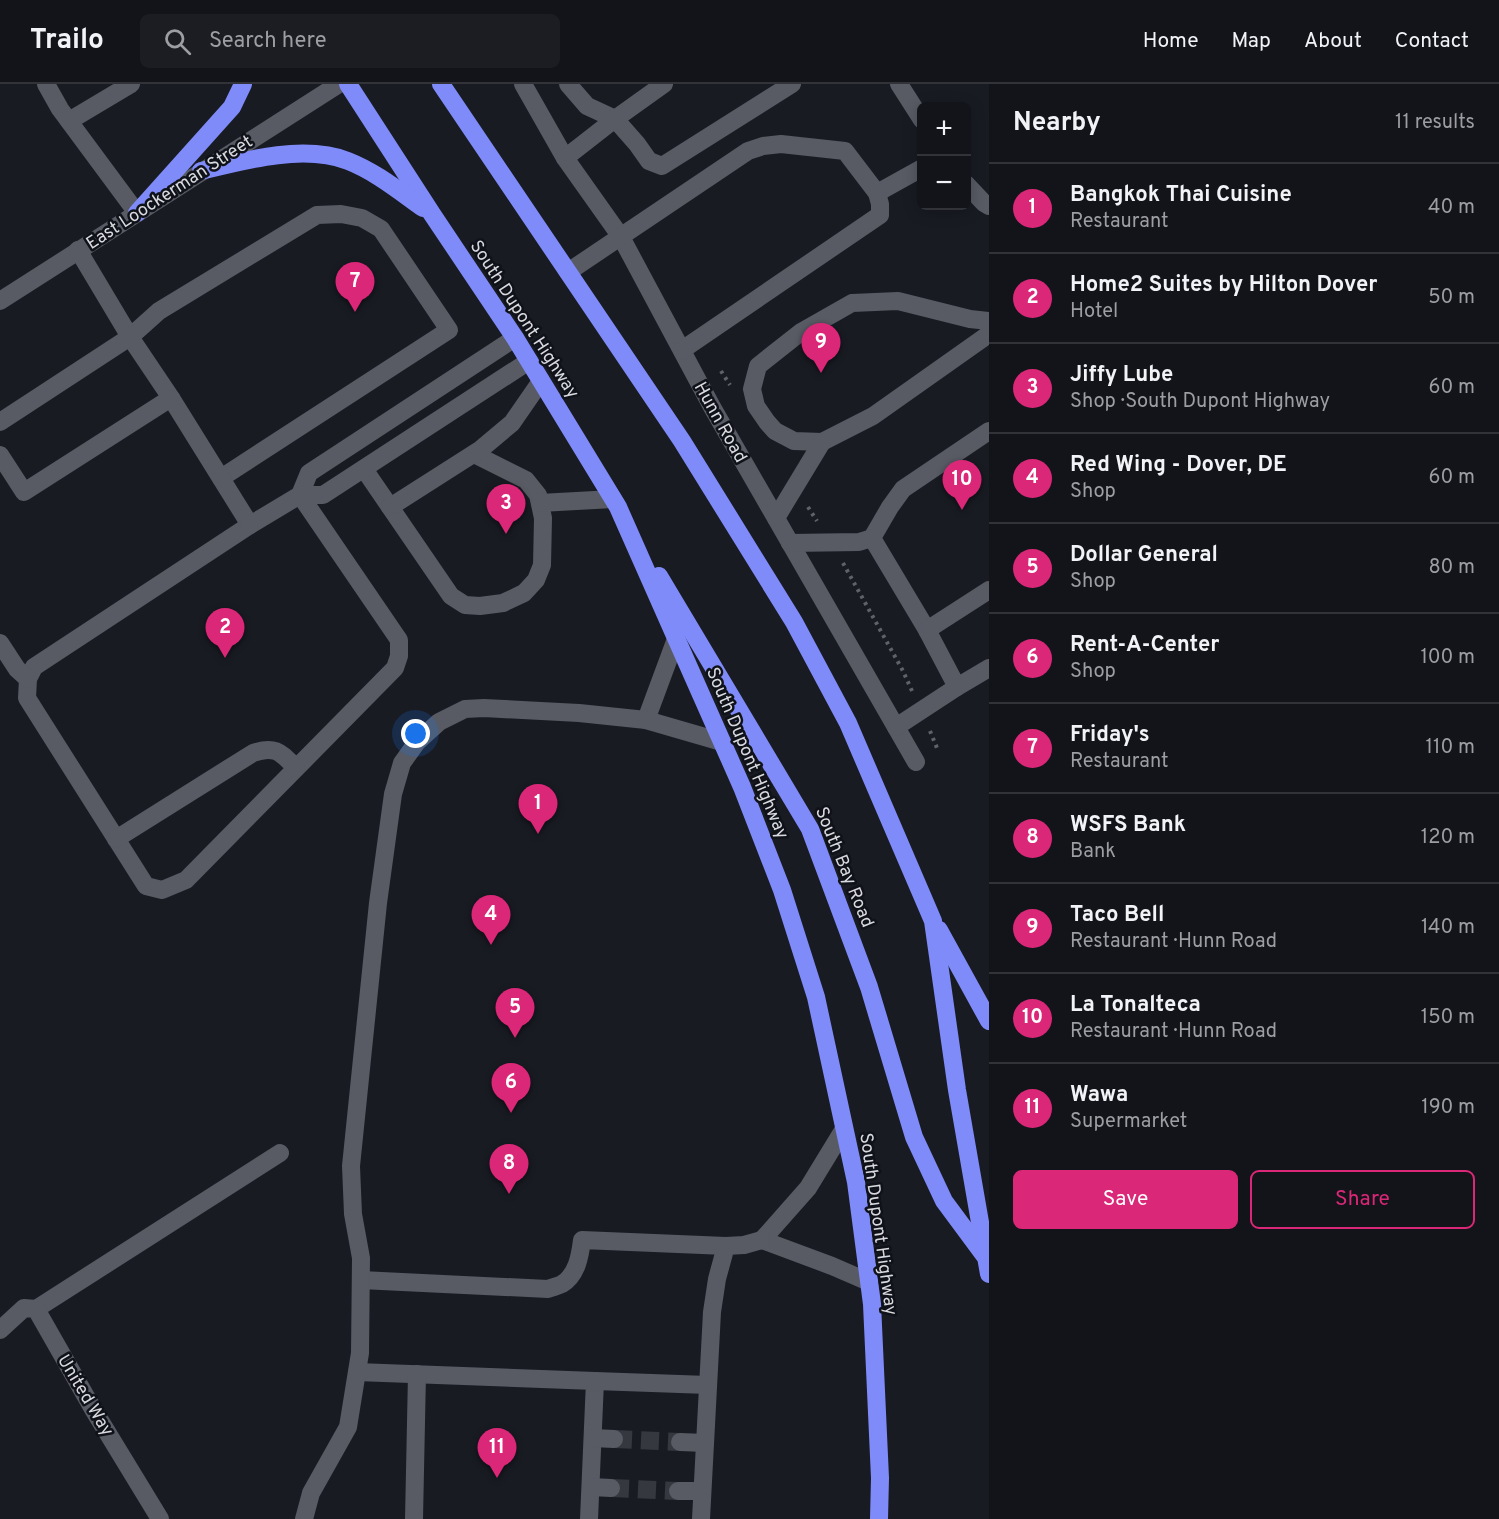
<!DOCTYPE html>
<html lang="en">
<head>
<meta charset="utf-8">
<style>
  :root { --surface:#13141a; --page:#1c1d23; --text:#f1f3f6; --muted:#9d9ea2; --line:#323339; --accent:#db2777 }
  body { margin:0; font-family:Overpass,sans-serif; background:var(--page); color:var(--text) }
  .controls { position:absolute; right:18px; top:18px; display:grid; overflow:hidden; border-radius:9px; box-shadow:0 3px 15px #0003 }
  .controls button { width:54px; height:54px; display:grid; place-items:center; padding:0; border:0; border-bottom:2px solid var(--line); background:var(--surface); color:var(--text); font:30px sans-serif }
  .you { position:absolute; left:416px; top:650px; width:21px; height:21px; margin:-15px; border:4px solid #fff; border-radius:50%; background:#1a73e8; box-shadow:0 0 0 9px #1a73e833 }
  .badge { display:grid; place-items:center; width:39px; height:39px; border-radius:50%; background:var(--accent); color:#fff; font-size:20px; font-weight:700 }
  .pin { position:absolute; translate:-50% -50px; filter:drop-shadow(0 2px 3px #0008) }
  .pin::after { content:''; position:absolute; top:32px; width:21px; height:18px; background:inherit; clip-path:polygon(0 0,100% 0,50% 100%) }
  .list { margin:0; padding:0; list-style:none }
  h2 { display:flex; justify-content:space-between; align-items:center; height:78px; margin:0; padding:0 24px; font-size:26px }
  h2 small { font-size:20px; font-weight:400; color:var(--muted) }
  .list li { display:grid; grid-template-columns:39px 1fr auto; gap:18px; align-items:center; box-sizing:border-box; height:90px; padding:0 24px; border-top:2px solid var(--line) }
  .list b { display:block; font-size:22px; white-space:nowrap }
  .list p { margin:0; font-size:20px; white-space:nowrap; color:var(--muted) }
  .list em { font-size:20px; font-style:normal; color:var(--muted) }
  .actions { display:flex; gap:12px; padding:18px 24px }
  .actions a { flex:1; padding:14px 0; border:2px solid var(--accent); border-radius:9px; text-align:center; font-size:21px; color:var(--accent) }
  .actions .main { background:var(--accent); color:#fff }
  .icon { flex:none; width:33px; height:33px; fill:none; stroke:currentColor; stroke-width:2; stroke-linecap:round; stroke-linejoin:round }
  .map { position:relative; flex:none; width:989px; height:1435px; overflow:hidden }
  header { display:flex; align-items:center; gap:36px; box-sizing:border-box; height:84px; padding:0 30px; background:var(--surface); border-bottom:2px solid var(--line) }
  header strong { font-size:28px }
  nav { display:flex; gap:33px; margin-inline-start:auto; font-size:21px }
  .search { width:420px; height:54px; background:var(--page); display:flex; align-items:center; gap:15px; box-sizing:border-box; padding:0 21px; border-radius:9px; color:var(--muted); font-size:22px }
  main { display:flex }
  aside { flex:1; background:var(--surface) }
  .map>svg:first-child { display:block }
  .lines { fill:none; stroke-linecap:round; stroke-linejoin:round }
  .minor-tunnel { stroke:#36383f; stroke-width:18; stroke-dasharray:18 9; stroke-linecap:butt }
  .path { stroke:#606269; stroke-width:4; stroke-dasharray:3 4.5; stroke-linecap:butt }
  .minor { stroke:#585a64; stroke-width:18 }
  .highway { stroke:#7f8bf9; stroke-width:18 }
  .labels { text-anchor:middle; stroke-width:5; stroke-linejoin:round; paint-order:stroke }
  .street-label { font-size:18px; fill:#d9dae0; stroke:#101219 }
</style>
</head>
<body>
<header>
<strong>Trailo</strong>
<div class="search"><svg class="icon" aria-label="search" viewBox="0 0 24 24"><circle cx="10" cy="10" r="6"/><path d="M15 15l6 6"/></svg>Search here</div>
<nav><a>Home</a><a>Map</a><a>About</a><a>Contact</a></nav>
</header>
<main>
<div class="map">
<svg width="989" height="1435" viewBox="0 0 989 1435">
  <rect width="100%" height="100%" fill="#191b23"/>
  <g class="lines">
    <g class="minor-tunnel">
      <polyline points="614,1355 680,1358"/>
      <polyline points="611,1404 678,1407"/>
    </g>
    <g class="path">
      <polyline points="721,287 730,301"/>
      <polyline points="808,423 817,437"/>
      <polyline points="843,479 903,587 912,607"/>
      <polyline points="930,647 937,664"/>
    </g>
    <g class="minor">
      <polyline points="46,0 60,25 137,129"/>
      <polyline points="523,0 565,74 621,153 712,323 916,678"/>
      <polyline points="568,0 587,22 615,35 637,60 649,77 662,82 792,0"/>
      <polyline points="899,0 922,36"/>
      <polyline points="69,37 131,0"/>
      <polyline points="565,74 615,35 664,0"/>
      <polyline points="966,100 984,119 989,122"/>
      <polyline points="877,109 922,84"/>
      <polyline points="568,188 748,67 763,62 781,60 845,67 877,109 880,120 880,131 682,266"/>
      <polyline points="0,217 339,0"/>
      <polyline points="989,237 970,235 898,217 852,219 801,248 758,282 752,305 756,322 767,338 775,347 794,357 822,358 873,332 989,250"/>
      <polyline points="171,314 130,253 159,227 317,131 341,130 362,134 381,145 449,246 221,394"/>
      <polyline points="0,338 130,253 78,166"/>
      <polyline points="989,347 903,405 890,423 872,454 927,546 957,603 989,584"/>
      <polyline points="0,371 24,408 171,314 250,441 34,583 28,595 27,614 146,802 162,806 186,796 395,584 399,572 399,556 300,411"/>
      <polyline points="364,385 451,512 465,521 480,522 503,519 524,509 536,496 542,481 543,434 538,411 526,396 474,370"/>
      <polyline points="300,411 309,389 515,254"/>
      <polyline points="540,419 613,415"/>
      <polyline points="390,423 481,365 512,339 541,297"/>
      <polyline points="776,434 822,358"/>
      <polyline points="250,441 300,411 323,411 529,277"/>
      <polyline points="790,459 859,458 872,454"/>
      <polyline points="927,546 989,506"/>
      <polyline points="0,559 17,585 28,595"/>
      <polyline points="646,636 676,555"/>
      <polyline points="896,643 957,603"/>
      <path d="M116,755l137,-86c23,-8 28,0 43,15"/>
      <polyline points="844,1045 808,1104 762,1156 832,1182 869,1198"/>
      <path d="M361,1196l187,9c5,-2 10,-3 14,-5 15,-9 18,-28 20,-44l144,6"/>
      <polyline points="36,1225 280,1069"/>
      <polyline points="0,1246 24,1224 36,1225 93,1325 160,1435"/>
      <polyline points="357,1288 595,1297 589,1435"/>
      <polyline points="595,1297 708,1301"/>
      <polyline points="593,1354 614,1355"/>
      <polyline points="680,1358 705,1359"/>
      <polyline points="591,1403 611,1404"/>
      <polyline points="678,1407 702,1407"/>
      <polyline points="304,1435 311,1409 348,1343 360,1269 361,1174 353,1130 351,1082 378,819 393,710 402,679 417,658 439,638 465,625 484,624 579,629 646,636 722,658"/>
      <polyline points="414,1435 417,1290"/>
      <polyline points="701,1435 712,1228 717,1195 726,1162 744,1161 762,1156"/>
    </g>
    <g class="highway">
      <polyline points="348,0 432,130 515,254 618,423 742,703 782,806 816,913 856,1098 872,1220 880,1394 879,1435"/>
      <polyline points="441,0 682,357 794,538 848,639 933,837 957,1006 989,1190"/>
      <path d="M201,87c44,-11 104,-27 147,-10 28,11 51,30 75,47"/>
      <polyline points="137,129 232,23 243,0"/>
      <polyline points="659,492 810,745 869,903 914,1053 944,1117 984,1171"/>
      <polyline points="939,846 989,937"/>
    </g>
  </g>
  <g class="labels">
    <g class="street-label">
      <text transform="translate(169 108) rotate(-33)" y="6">East Loockerman Street</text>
      <text transform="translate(525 235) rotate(57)" y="6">South Dupont Highway</text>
      <text transform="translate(721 338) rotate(61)" y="6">Hunn Road</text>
      <text transform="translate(748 669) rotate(67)" y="6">South Dupont Highway</text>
      <text transform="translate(845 783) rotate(68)" y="6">South Bay Road</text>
      <text transform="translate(879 1140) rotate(82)" y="6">South Dupont Highway</text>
      <text transform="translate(86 1311) rotate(59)" y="6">United Way</text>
    </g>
  </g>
</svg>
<div class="controls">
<button>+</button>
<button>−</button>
</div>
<div class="you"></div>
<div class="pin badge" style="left:538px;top:750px">1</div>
<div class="pin badge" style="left:225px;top:574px">2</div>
<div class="pin badge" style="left:506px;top:450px">3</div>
<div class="pin badge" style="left:491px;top:861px">4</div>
<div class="pin badge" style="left:515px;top:954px">5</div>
<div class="pin badge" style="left:511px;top:1029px">6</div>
<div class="pin badge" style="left:355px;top:228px">7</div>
<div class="pin badge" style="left:509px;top:1110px">8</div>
<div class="pin badge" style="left:821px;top:289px">9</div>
<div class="pin badge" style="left:962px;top:426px">10</div>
<div class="pin badge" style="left:497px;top:1394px">11</div>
</div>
<aside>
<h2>Nearby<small>11 results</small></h2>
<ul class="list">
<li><span class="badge">1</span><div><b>Bangkok Thai Cuisine</b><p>Restaurant</p></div><em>40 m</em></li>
<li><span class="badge">2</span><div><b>Home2 Suites by Hilton Dover</b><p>Hotel</p></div><em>50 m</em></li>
<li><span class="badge">3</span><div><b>Jiffy Lube</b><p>Shop · South Dupont Highway</p></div><em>60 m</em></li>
<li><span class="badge">4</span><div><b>Red Wing - Dover, DE</b><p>Shop</p></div><em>60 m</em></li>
<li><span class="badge">5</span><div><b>Dollar General</b><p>Shop</p></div><em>80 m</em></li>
<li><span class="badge">6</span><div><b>Rent-A-Center</b><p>Shop</p></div><em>100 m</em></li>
<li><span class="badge">7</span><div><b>Friday's</b><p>Restaurant</p></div><em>110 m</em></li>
<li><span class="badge">8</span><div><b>WSFS Bank</b><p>Bank</p></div><em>120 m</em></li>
<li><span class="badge">9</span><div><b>Taco Bell</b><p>Restaurant · Hunn Road</p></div><em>140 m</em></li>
<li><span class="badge">10</span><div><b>La Tonalteca</b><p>Restaurant · Hunn Road</p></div><em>150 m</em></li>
<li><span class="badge">11</span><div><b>Wawa</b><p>Supermarket</p></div><em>190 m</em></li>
</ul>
<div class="actions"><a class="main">Save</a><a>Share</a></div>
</aside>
</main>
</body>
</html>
